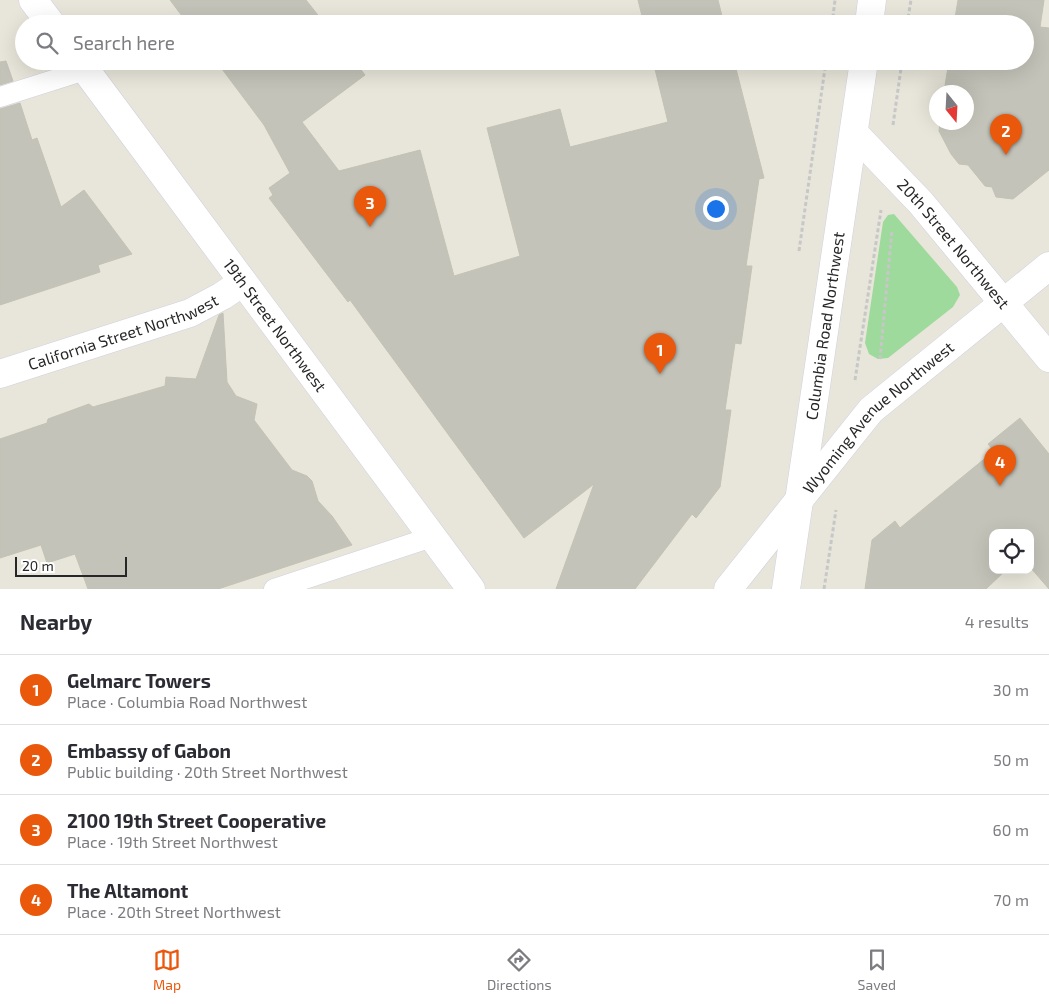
<!DOCTYPE html>
<html lang="en">
<head>
<meta charset="utf-8">
<style>
  :root { --surface:#fff; --page:#f2f2f3; --text:#2b2b33; --muted:#7c7c81; --line:#e1e1e2; --accent:#ea580c }
  body { margin:0; font-family:"Exo 2",sans-serif; background:var(--page); color:var(--text) }
  .controls { position:absolute; right:15px; bottom:15px; display:grid; overflow:hidden; border-radius:10px; box-shadow:0 5px 20px #0002 }
  .controls button { width:45px; height:45px; display:grid; place-items:center; padding:0; border:0; border-bottom:1px solid var(--line); background:var(--surface); color:var(--text); font:25px sans-serif }
  .compass { position:absolute; left:929px; top:85px; width:45px; height:45px; border-radius:50%; background:var(--surface); box-shadow:0 5px 20px #0002; rotate:162deg }
  .scale { position:absolute; left:15px; bottom:12px; width:112px; box-sizing:border-box; padding-left:5px; border:2px solid #272727; border-top:0; font-size:14px; line-height:18px; white-space:nowrap; color:#272727; -webkit-text-stroke:4px #fff; paint-order:stroke }
  .you { position:absolute; left:715px; top:208px; width:18px; height:18px; margin:-12px; border:4px solid #fff; border-radius:50%; background:#1a73e8; box-shadow:0 0 0 8px #1a73e833 }
  .badge { display:grid; place-items:center; width:32px; height:32px; border-radius:50%; background:var(--accent); color:#fff; font-size:16px; font-weight:700 }
  .pin { position:absolute; translate:-50% -41px; filter:drop-shadow(0 1px 2px #0008) }
  .pin::after { content:''; position:absolute; top:26px; width:18px; height:15px; background:inherit; clip-path:polygon(0 0,100% 0,50% 100%) }
  .list { margin:0; padding:0; list-style:none }
  h2 { display:flex; justify-content:space-between; align-items:center; height:65px; margin:0; padding:0 20px; font-size:21px }
  h2 small { font-size:16px; font-weight:400; color:var(--muted) }
  .list li { display:grid; grid-template-columns:32px 1fr auto; gap:15px; align-items:center; box-sizing:border-box; height:70px; padding:0 20px; border-top:1px solid var(--line) }
  .list b { display:block; font-size:19px; white-space:nowrap }
  .list p { margin:0; font-size:16px; white-space:nowrap; color:var(--muted) }
  .list em { font-size:16px; font-style:normal; color:var(--muted) }
  .icon { flex:none; width:28px; height:28px; fill:none; stroke:currentColor; stroke-width:2; stroke-linecap:round; stroke-linejoin:round }
  .map { position:relative; flex:none; width:1049px; height:589px; overflow:hidden }
  .search { position:absolute; background:var(--surface); box-shadow:0 5px 20px #0002; left:15px; right:15px; top:15px; height:55px; display:flex; align-items:center; gap:12px; box-sizing:border-box; padding:0 18px; border-radius:28px; color:var(--muted); font-size:19px }
  .sheet { height:345px; background:var(--surface) }
  nav { display:flex; justify-content:space-around; align-items:center; box-sizing:border-box; height:70px; border-top:1px solid var(--line); background:var(--surface); font-size:14px; color:var(--muted) }
  nav a { display:grid; justify-items:center; gap:2px }
  nav .on { color:var(--accent) }
  .map>svg:first-child { display:block }
  .green { fill:#9eda9b }
  .building { fill:#c4c3b9; stroke:#c3c2b4 }
  .lines { fill:none; stroke-linecap:round; stroke-linejoin:round }
  .service-casing { stroke:#d1cfdf; stroke-width:21 }
  .minor-casing { stroke:#d1cfdf; stroke-width:29 }
  .secondary-casing { stroke:#d1cfdf; stroke-width:29 }
  .path { stroke:#c7c7c7; stroke-width:3; stroke-dasharray:4 2.5; stroke-linecap:butt }
  .service { stroke:#fff; stroke-width:20 }
  .minor { stroke:#fff; stroke-width:28 }
  .secondary { stroke:#fff; stroke-width:28 }
  .labels { text-anchor:middle; stroke-width:4; stroke-linejoin:round; paint-order:stroke }
  .street-label { font-size:16px; fill:#272727; stroke:#fff }
</style>
</head>
<body>
<div class="map">
<svg width="1049" height="589" viewBox="0 0 1049 589">
  <rect width="100%" height="100%" fill="#e8e6da"/>
  <polygon class="green" points="894,214 957,287 960,295 953,307 888,358 878,359 869,354 865,343 883,222 888,215"/>
  <g class="building">
    <polygon points="170,0 306,0 325,24 188,24"/>
    <polygon points="638,0 718,0 724,24 644,24"/>
    <polygon points="958,0 1044,0 1040,27 1049,28 1049,170 1013,199 996,197 992,187 985,186 968,165 959,164 951,154 939,131 940,122 966,122 966,92 944,92 949,61 1025,61 1025,24 954,24"/>
    <polygon points="6,61 13,81 0,85 0,62"/>
    <polygon points="216,61 354,61 365,75 302,122 339,171 420,150 454,276 520,256 487,128 560,109 570,147 668,122 653,61 734,61 764,178 759,179 746,266 752,266 741,344 735,343 725,410 731,410 720,487 696,518 692,514 635,589 556,589 594,484 524,538 350,300 348,302 269,198 273,195 269,188 290,173 264,125"/>
    <polygon points="20,103 32,140 37,138 61,207 84,190 132,254 98,265 100,272 0,305 0,109"/>
    <polygon points="223,313 227,382 236,396 257,404 254,420 292,470 307,476 312,481 318,501 332,516 352,545 218,589 88,589 75,554 47,563 41,545 0,558 0,439 47,423 48,419 89,404 93,407 165,386 166,377 196,379 219,315"/>
    <polygon points="1020,418 1049,454 1049,589 1030,567 1030,533 993,533 993,570 1006,570 986,589 865,589 872,540 895,521 900,528 994,451 988,444"/>
  </g>
  <g class="lines">
    <defs>
      <g id="service">
        <polyline points="0,97 85,70"/>
        <polyline points="274,589 432,537"/>
      </g>
      <g id="minor">
        <polyline points="33,0 51,24"/>
        <path id="s1" d="M79,61l392,528"/>
        <path id="s2" d="M854,133l67,70 128,155"/>
        <path id="s3" d="M0,374l190,-61 32,-17 21,-14"/>
        <path id="s4" d="M728,589l143,-179 178,-144"/>
      </g>
      <g id="secondary">
        <polyline points="869,24 872,0"/>
        <path id="s5" d="M786,589l78,-528"/>
      </g>
    </defs>
    <use href="#service" class="service-casing"/>
    <use href="#minor" class="minor-casing"/>
    <use href="#secondary" class="secondary-casing"/>
    <g class="path">
      <polyline points="832,24 835,0"/>
      <polyline points="907,24 911,0"/>
      <polyline points="893,125 902,61"/>
      <polyline points="799,251 826,61"/>
      <polyline points="880,359 892,230"/>
      <polyline points="855,380 881,210"/>
      <polyline points="824,589 836,510"/>
    </g>
    <use href="#service" class="service"/>
    <use href="#minor" class="minor"/>
    <use href="#secondary" class="secondary"/>
  </g>
  <g class="labels">
    <g class="street-label">
      <text dy="6" stroke="none"><textPath href="#s2" startOffset="149">20th Street Northwest</textPath></text>
      <text dy="6" stroke="none"><textPath href="#s1" startOffset="329">19th Street Northwest</textPath></text>
      <text dy="6" stroke="none"><textPath href="#s5" startOffset="266">Columbia Road Northwest</textPath></text>
      <text dy="6" stroke="none"><textPath href="#s3" startOffset="130">California Street Northwest</textPath></text>
      <text dy="6" stroke="none"><textPath href="#s4" startOffset="229">Wyoming Avenue Northwest</textPath></text>
    </g>
  </g>
</svg>
<div class="controls">
<button><svg class="icon" aria-label="locate" viewBox="0 0 24 24"><circle cx="12" cy="12" r="6"/><path d="M12 2v4M12 18v4M2 12h4M18 12h4"/></svg></button>
</div>
<svg class="compass" viewBox="-18 -18 36 36"><path d="M0-13l5 13h-10z" fill="#e53935"/><path d="M0 13l5-13h-10z" fill="#7c7c81"/></svg>
<div class="scale">20 m</div>
<div class="you"></div>
<div class="pin badge" style="left:660px;top:374px">1</div>
<div class="pin badge" style="left:1006px;top:155px">2</div>
<div class="pin badge" style="left:370px;top:227px">3</div>
<div class="pin badge" style="left:1000px;top:486px">4</div>
<div class="search"><svg class="icon" aria-label="search" viewBox="0 0 24 24"><circle cx="10" cy="10" r="6"/><path d="M15 15l6 6"/></svg>Search here</div>
</div>
<section class="sheet">
<h2>Nearby<small>4 results</small></h2>
<ul class="list">
<li><span class="badge">1</span><div><b>Gelmarc Towers</b><p>Place · Columbia Road Northwest</p></div><em>30 m</em></li>
<li><span class="badge">2</span><div><b>Embassy of Gabon</b><p>Public building · 20th Street Northwest</p></div><em>50 m</em></li>
<li><span class="badge">3</span><div><b>2100 19th Street Cooperative</b><p>Place · 19th Street Northwest</p></div><em>60 m</em></li>
<li><span class="badge">4</span><div><b>The Altamont</b><p>Place · 20th Street Northwest</p></div><em>70 m</em></li>
</ul>
</section>
<nav>
<a class="on"><svg class="icon" aria-label="map" viewBox="0 0 24 24"><path d="M3 6l6-2 6 2 6-2v14l-6 2-6-2-6 2zM9 4v14M15 6v14"/></svg>Map</a>
<a><svg class="icon" aria-label="directions" viewBox="0 0 24 24"><path d="M12 3l9 9-9 9-9-9zM9 14v-3h6M13 9l2 2-2 2"/></svg>Directions</a>
<a><svg class="icon" aria-label="saved" viewBox="0 0 24 24"><path d="M7 4h10v16l-5-4-5 4z"/></svg>Saved</a>
</nav>
</body>
</html>
